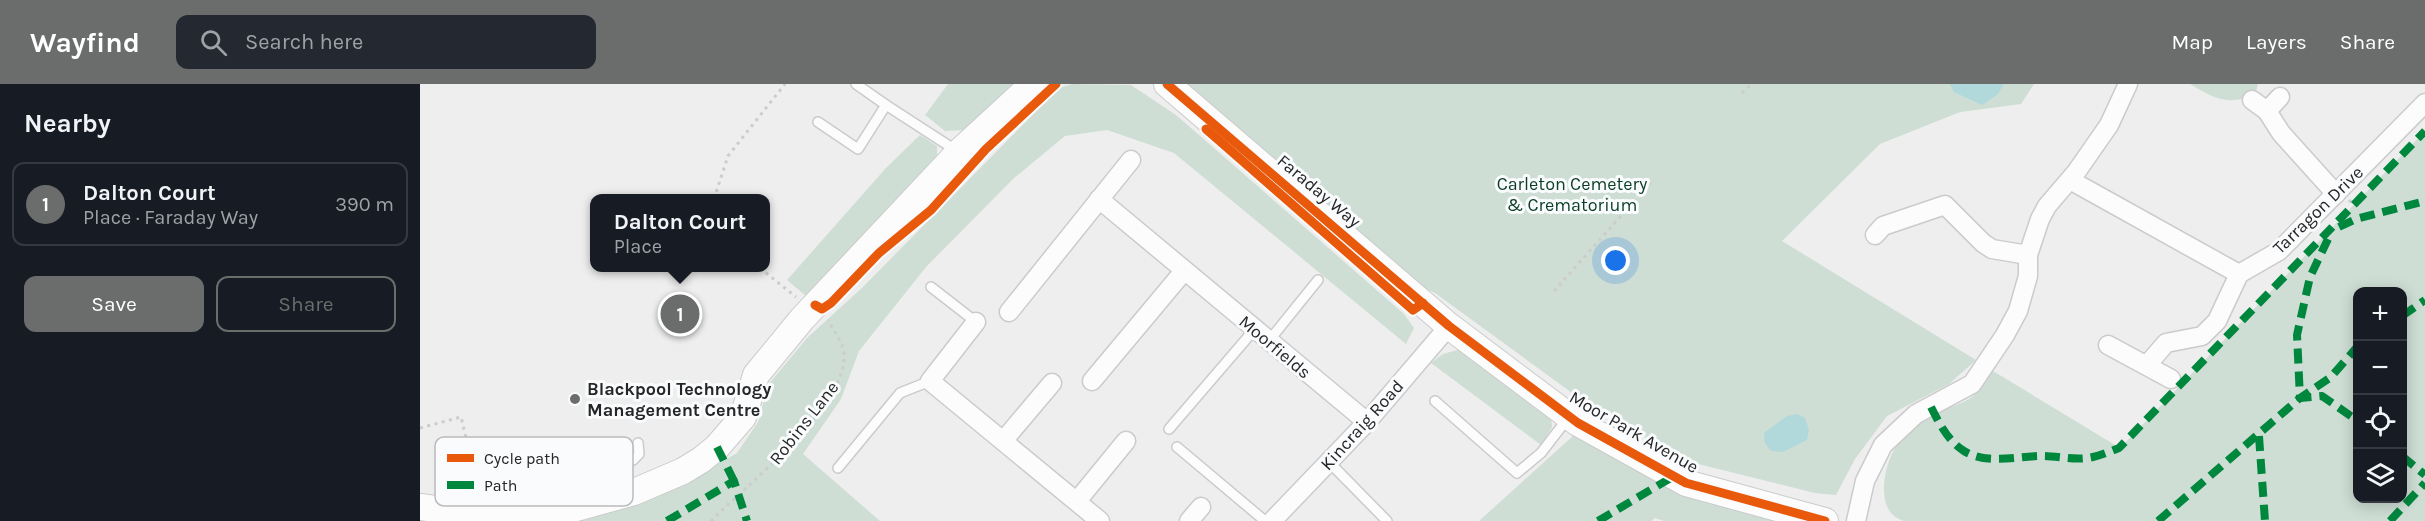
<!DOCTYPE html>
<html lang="en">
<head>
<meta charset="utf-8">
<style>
  :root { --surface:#171b24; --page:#242831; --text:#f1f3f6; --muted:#9ea1a6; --line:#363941; --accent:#6b6c6c }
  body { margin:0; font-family:Karla,sans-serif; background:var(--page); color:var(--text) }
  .controls { position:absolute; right:18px; bottom:18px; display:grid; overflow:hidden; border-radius:12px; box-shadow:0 3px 15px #0003 }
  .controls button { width:54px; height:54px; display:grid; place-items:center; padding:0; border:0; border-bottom:2px solid var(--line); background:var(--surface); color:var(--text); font:30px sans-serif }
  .you { position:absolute; left:1196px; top:177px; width:21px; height:21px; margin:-15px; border:4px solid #fff; border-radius:50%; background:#1a73e8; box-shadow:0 0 0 9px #1a73e833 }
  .badge { display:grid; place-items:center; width:39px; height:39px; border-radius:50%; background:var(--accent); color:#fff; font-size:20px; font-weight:700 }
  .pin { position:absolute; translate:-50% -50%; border:3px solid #fff; box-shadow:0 2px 6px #0006 }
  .popup { position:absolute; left:170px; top:110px; width:180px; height:78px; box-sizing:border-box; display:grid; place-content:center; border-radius:12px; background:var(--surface); filter:drop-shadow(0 2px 4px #0005); font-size:20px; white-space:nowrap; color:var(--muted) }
  .popup b { font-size:22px; color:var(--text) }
  .popup::after { content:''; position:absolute; left:50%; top:100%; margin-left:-12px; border:12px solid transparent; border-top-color:var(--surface) }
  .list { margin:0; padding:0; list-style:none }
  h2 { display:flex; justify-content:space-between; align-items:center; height:78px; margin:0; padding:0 24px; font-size:26px }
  h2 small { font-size:20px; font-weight:400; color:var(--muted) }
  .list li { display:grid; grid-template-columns:39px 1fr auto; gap:18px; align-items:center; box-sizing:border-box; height:84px; margin:0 12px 12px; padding:0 12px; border:2px solid var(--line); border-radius:12px }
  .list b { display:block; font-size:22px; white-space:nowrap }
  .list p { margin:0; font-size:20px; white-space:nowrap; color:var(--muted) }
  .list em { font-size:20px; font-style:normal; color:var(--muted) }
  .actions { display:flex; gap:12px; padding:18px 24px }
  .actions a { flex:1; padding:14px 0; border:2px solid var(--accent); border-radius:12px; text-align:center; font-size:21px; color:var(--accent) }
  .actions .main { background:var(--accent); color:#fff }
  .icon { flex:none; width:33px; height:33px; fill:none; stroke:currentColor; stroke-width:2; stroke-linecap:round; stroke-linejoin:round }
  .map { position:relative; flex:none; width:2005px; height:437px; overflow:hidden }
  header { display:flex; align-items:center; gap:36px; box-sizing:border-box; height:84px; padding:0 30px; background:var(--accent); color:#fff }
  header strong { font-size:28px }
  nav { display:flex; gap:33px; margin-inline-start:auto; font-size:21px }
  .search { width:420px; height:54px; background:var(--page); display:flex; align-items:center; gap:15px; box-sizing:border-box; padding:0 21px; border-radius:12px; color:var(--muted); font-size:22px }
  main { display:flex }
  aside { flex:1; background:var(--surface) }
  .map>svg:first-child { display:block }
  .green { fill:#ceded4; fill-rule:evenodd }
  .water { fill:#b1d8db }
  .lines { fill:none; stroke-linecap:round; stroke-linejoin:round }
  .lane-casing { stroke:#cbcbcb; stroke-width:12 }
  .street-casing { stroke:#cbcbcb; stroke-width:21 }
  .secondary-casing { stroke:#cbcbcb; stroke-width:28 }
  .path { stroke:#cccccd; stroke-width:3; stroke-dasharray:3 4.5; stroke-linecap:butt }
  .lane { stroke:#fcfcfd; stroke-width:9 }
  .street { stroke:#fcfcfd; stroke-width:18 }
  .secondary { stroke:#fcfcfd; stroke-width:26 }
  .quiet { stroke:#00873e; stroke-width:8; stroke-dasharray:15 8; stroke-linecap:butt }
  .cycleway-casing { stroke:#fafbfd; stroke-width:13 }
  .cycleway { stroke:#e8590c; stroke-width:9 }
  .poi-dot { fill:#6b6c6c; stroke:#fafbfd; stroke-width:2 }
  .labels { text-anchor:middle; stroke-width:6; stroke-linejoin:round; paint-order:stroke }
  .park-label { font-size:18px; fill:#0a3e25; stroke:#fafbfd }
  .street-label { font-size:18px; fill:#252626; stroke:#fafbfd }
  .poi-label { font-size:18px; font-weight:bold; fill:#252626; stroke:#fafbfd; text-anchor:start }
  .key { fill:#fafbfd; stroke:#babbbc; stroke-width:1.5 }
  .key-label { font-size:16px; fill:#252626 }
</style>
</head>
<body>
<header>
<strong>Wayfind</strong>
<div class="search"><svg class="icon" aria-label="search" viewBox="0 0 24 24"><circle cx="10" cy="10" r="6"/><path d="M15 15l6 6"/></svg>Search here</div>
<nav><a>Map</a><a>Layers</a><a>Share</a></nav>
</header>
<main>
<aside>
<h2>Nearby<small></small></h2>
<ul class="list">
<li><span class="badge">1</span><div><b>Dalton Court</b><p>Place · Faraday Way</p></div><em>390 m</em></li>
</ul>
<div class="actions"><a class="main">Save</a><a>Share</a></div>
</aside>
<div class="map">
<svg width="2005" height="437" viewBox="0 0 2005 437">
  <rect width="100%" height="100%" fill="#eeeeef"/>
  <g class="green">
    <polygon points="528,0 607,0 545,46 525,47 505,31"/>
    <polygon points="652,0 711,1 756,31 984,230 994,244 986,260 754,69 687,46 645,52 593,95 506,183 439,267 421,315 383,370 460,437 156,437 189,429 259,403 317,369 338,338 348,301 387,254 443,203 639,4"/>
    <polygon points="747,0 1614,0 1601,20 1540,28 1460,60 1362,157 1556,276 1529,300 1467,332 1435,375 1416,411 1395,409 1266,377 1170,322 1015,209 967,187"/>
    <path d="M1770,0h68l-2,8c-25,16 -43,6 -66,-8z"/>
    <path d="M2005,47v390h-521c-15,-5 -20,-16 -20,-32 0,-28 16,-58 42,-72 15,-8 34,-11 47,-21 8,-6 14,-18 20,-25l127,77zM1938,207h44v207h-44z"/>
    <polygon points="500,51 517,62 517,76 386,212 367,196 466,84"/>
    <polygon points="1041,265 1131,332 1132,343 1121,361 1011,279 1023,270"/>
    <polygon points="1154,351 1258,409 1359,437 1244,437 1235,434 1231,437 1059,437"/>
  </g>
  <g class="water">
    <polygon points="1530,0 1584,0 1578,10 1562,21 1534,8"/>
    <polygon points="1377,330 1385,334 1389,346 1387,356 1363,368 1351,367 1345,359 1344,349 1367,332"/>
  </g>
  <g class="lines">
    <defs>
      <g id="lane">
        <polyline points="436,0 466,21"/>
        <polyline points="398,38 438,65 466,21 537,67"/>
        <polyline points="511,203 556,238"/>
        <polyline points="848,258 898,196"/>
        <polyline points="1015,317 1097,389 1121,369 1148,334"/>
        <polyline points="749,345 834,246"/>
        <polyline points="757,363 845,437"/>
        <polyline points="910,379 967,437"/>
        <polyline points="418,384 480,309 510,297"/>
        <polyline points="126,394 139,398 213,376 219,370 218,359"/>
        <polyline points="126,394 136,427"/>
      </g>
      <g id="street">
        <polyline points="1832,16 1847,27 1861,49 1916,110"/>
        <polyline points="1847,27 1860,13"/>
        <polyline points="1650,96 1819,190"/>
        <polyline points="679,115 947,338"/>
        <polyline points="1455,151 1463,142 1525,121 1563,159 1572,165 1608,171"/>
        <polyline points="1819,190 1859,167 2005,19"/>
        <polyline points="589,228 711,76"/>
        <polyline points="556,238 510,297 680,437"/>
        <polyline points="1688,261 1751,295"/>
        <polyline points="1727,281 1746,259 1782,252 1797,237 1819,190"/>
        <polyline points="672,297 764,187"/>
        <polyline points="583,357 632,299"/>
        <polyline points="657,417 706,357"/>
        <polyline points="769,437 781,423"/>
        <polyline points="852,437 947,338 1029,242"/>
        <polyline points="1436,437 1445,397 1463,361 1496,330 1552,300 1585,251 1598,227 1608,192 1608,171 1620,135 1627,122 1657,87 1689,41 1708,0"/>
      </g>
      <g id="secondary">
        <polyline points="747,0 1029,242 1158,339 1266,399 1405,437"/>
        <polyline points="0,423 83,434 131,431 214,408 263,387 281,376 297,363 323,333 336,291 382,235 539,68 613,0"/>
      </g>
    </defs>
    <use href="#lane" class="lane-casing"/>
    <use href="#street" class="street-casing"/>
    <use href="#secondary" class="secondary-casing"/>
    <g class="path">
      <polyline points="1322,9 1331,0"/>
      <polyline points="294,115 308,72 365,0"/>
      <polyline points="1929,116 1935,122"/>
      <polyline points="340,184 376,213"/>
      <polyline points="1134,207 1233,96"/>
      <polyline points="0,344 41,333 55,390 45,394 46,409"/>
      <path d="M291,437c34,-35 137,-115 133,-167 -1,-13 -11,-22 -15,-34"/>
    </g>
    <use href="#lane" class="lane"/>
    <use href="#street" class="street"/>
    <use href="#secondary" class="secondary"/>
    <g class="quiet">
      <polyline points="1919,143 1936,135 2005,117"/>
      <polyline points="1908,155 1890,193 1877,251 1880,314 1902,312 1938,337"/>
      <polyline points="1982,232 2005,216"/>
      <path d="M1511,323c8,16 17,34 33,44 23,14 53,5 78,5 17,0 33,5 51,1 9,-2 18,-6 26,-9l306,-317"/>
      <polyline points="1839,352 1845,437"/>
      <polyline points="297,363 314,397"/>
      <polyline points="1982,372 2005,391"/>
      <polyline points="247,437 314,397 327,437"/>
      <polyline points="1178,437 1254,392"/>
      <polyline points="1738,437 1880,314 1911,293 1938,262"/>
      <polyline points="1970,437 2005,399"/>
    </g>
    <defs>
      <g id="cycleway">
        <polyline points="747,0 1029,242 1158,339 1266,399 1405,437"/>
        <polyline points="786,45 993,226 1003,219"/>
        <polyline points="395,221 402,225 411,219 459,169 511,126 566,65 636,0"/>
      </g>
    </defs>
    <use href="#cycleway" class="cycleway-casing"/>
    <use href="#cycleway" class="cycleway"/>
  </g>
  <circle class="poi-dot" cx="155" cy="315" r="6"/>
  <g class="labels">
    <g class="park-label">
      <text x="1152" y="106">Carleton Cemetery<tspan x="1152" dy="21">&amp; Crematorium</tspan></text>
    </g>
    <g class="street-label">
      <text transform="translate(899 107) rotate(40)" y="6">Faraday Way</text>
      <text transform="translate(1898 126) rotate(-44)" y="6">Tarragon Drive</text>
      <text transform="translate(855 263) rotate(40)" y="6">Moorfields</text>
      <text transform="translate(384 339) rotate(-52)" y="6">Robins Lane</text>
      <text transform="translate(942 341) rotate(-48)" y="6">Kincraig Road</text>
      <text transform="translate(1214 348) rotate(30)" y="6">Moor Park Avenue</text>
    </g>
    <g class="poi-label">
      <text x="167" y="311">Blackpool Technology<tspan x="167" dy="21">Management Centre</tspan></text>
    </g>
  </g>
  <rect x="15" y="353" width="198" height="69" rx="9" class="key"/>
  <rect x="27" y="370" width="27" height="8" fill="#e8590c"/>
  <rect x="27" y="397" width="27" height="8" fill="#00873e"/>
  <g class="key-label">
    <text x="64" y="380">Cycle path</text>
    <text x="64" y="407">Path</text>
  </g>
</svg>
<div class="controls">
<button>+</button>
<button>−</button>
<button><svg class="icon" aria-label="locate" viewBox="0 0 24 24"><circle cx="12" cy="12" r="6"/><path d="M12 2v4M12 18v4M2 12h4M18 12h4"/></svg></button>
<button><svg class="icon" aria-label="layers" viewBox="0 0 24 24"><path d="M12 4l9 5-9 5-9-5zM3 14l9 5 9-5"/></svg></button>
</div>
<div class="you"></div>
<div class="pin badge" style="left:260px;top:230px">1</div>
<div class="popup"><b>Dalton Court</b>Place</div>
</div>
</main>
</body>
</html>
